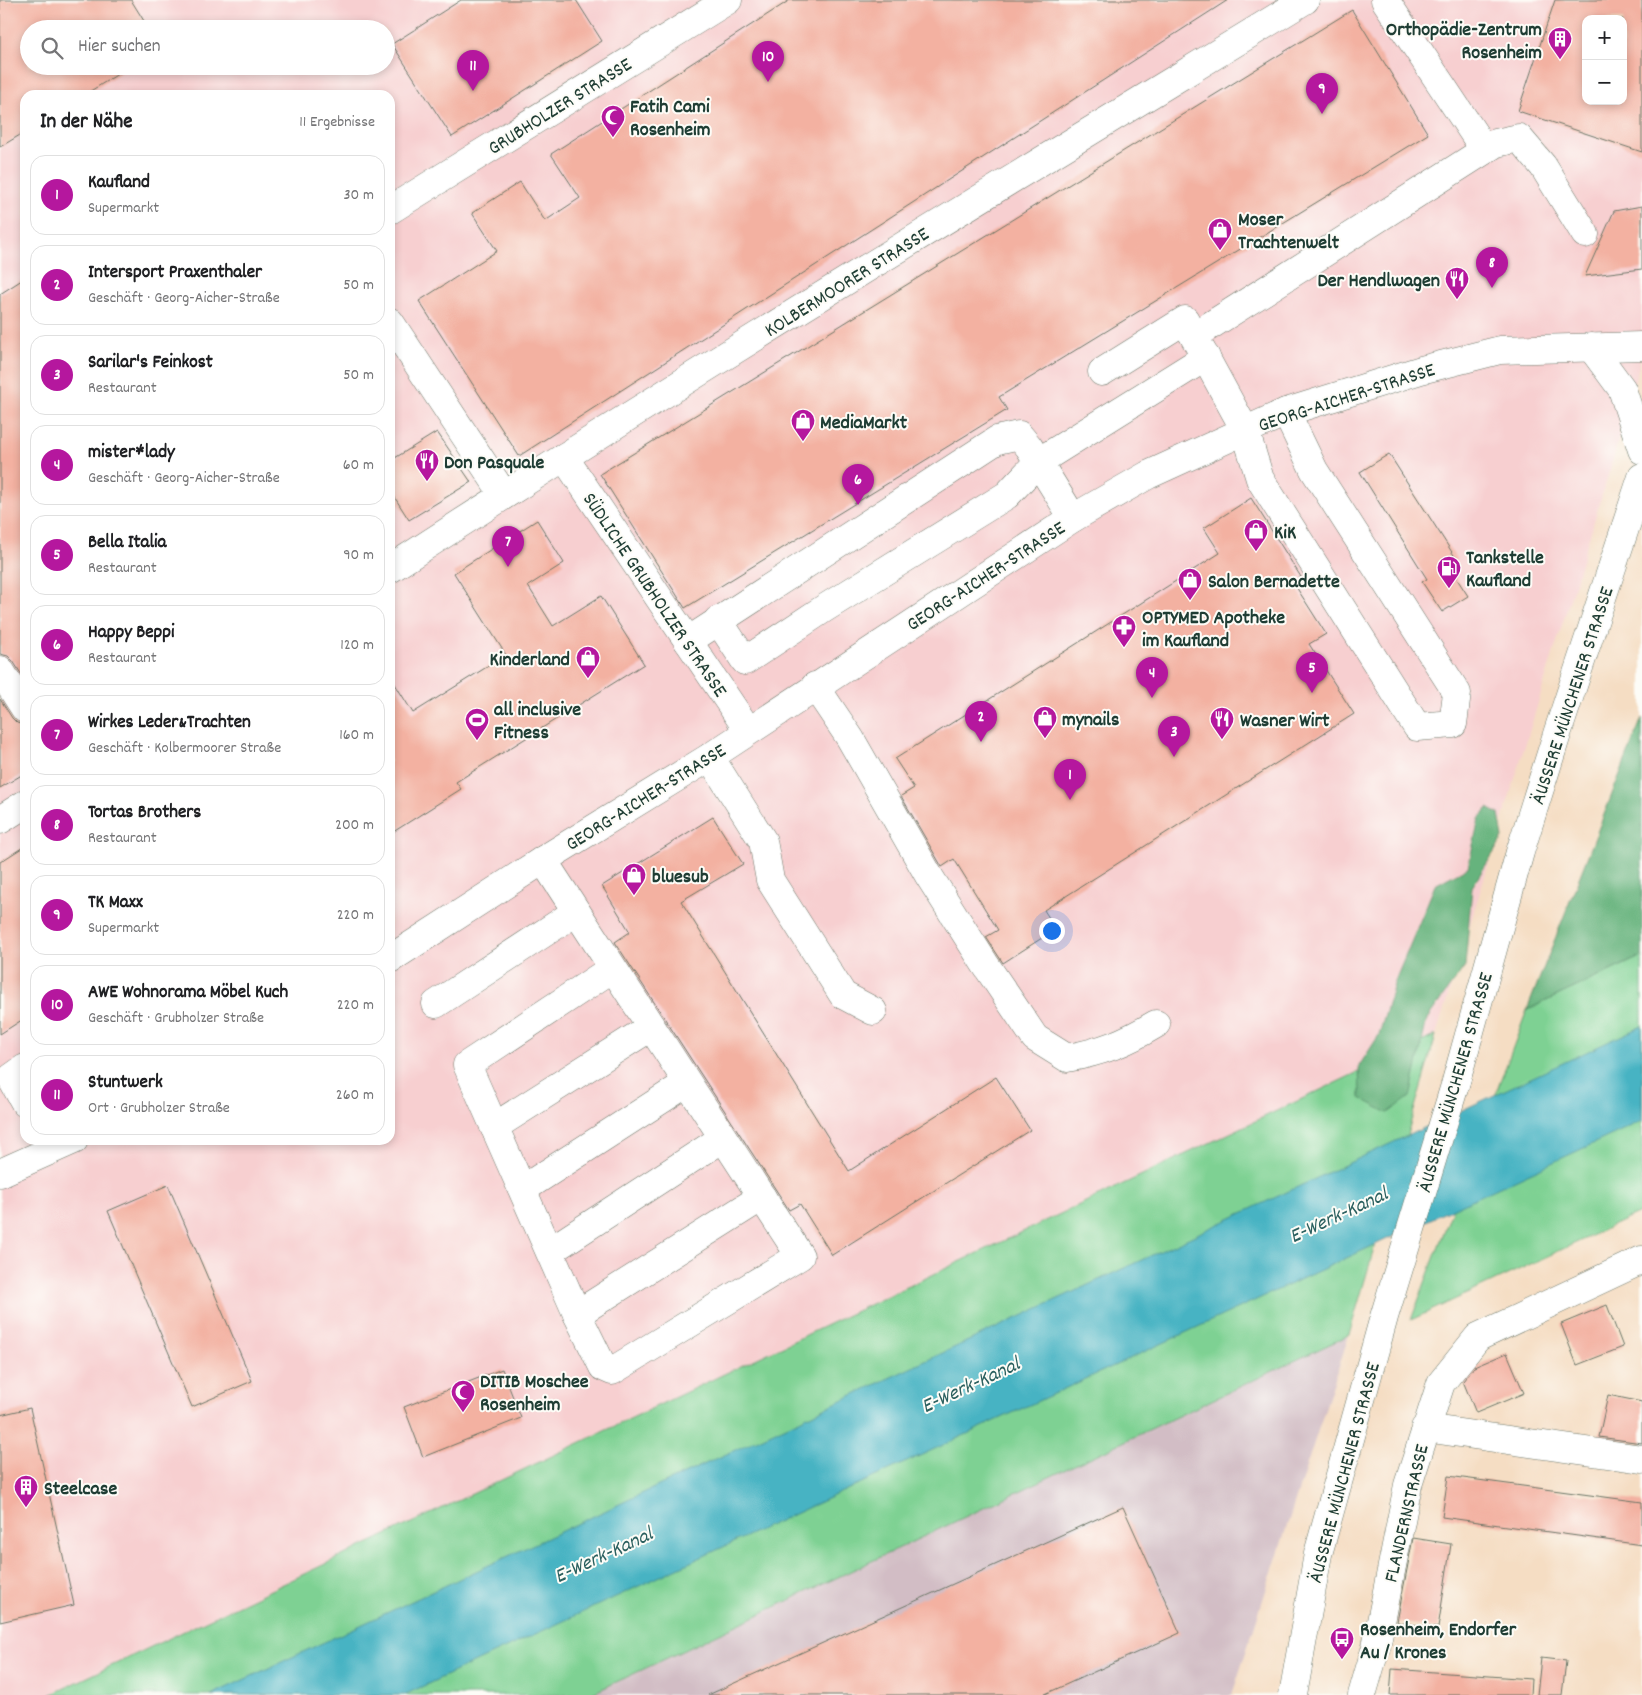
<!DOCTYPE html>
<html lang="de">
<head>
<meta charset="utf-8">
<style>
  :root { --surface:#fff; --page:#f6f6f6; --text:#202124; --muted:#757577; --line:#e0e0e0; --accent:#b5179e }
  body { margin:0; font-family:Dekko,sans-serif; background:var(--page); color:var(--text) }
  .controls { position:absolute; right:15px; top:15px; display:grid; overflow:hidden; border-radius:10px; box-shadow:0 2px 8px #0003 }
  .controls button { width:45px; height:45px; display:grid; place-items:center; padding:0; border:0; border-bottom:1px solid var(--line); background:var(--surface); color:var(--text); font:25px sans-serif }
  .you { position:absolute; left:1051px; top:930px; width:18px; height:18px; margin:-12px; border:4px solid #fff; border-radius:50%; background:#1a73e8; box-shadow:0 0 0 8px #1a73e833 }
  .badge { display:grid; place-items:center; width:32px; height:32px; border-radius:50%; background:var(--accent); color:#fff; font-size:16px; font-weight:700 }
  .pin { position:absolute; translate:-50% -41px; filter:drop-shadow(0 1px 2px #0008) }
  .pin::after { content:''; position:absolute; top:26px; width:18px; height:15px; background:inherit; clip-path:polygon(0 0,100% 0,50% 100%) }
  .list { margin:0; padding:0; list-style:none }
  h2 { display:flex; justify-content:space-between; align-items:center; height:65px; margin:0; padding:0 20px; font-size:21px }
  h2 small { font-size:16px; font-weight:400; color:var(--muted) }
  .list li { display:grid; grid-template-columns:32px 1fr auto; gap:15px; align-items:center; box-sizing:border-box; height:80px; margin:0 10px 10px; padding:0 10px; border:1px solid var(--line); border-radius:15px }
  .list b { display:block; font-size:19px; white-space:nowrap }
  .list p { margin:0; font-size:16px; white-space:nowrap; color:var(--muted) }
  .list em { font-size:16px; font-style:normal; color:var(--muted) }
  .icon { flex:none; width:28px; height:28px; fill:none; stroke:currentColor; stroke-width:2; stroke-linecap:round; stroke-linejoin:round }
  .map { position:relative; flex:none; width:1642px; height:1695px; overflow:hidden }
  .search { position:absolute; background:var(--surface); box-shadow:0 2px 8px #0003; left:20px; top:20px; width:375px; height:55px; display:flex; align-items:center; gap:12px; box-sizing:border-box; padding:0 18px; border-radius:28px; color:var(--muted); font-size:19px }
  .panel { position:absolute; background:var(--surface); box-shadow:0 2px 8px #0003; left:20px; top:90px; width:375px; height:1055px; border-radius:15px }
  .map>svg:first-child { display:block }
  .built { fill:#f7cfd0; fill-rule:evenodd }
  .industrial { fill:#d2bdc5 }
  .green { fill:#7ed193; stroke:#4e8764 }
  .forest { fill:#66b37d; stroke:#427858 }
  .water { fill:#46b3c3; stroke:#32787c }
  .building { fill:#f3b1a1; fill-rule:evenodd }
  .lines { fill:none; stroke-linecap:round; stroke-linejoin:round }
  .minor-casing { stroke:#6a7566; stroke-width:29 }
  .major-casing { stroke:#6a7566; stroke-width:29 }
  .minor { stroke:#fff; stroke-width:28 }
  .major { stroke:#fff; stroke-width:28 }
  .labels { text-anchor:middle; stroke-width:4; stroke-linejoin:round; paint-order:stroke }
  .poi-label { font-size:20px; font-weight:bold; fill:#1f3d34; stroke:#fdfcf7; text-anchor:start }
  .street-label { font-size:20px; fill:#1f3d34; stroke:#fdfcf7 }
  .water-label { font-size:21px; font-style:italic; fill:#2b605f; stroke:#fdfcf7 }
</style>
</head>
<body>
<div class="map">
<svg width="1642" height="1695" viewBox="0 0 1642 1695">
  <rect width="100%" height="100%" fill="#fdfcf7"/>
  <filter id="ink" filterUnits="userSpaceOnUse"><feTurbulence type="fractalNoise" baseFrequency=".02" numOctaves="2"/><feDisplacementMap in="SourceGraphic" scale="10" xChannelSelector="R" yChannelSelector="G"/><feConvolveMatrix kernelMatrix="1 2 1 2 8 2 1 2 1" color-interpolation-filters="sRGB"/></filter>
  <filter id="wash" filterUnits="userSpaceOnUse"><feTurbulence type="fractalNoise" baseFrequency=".0096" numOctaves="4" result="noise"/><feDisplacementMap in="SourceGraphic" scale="20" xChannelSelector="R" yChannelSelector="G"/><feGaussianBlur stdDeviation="1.12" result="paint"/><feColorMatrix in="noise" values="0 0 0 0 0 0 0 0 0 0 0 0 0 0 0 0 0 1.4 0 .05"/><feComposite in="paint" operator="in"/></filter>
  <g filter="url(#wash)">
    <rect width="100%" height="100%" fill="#f5ddc3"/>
    <path class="built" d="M0,0h1642v355l-31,111 -175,569 -1386,660h-50zM1586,19h37v82h-37zM29,29h357v37h-357zM25,95h365v1045h-365z"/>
    <polygon class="industrial" points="1349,1335 1232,1695 589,1695 611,1685"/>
    <g class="green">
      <polygon points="1642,956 1642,1212 1411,1320 1527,1010"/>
      <polygon points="1436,1035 1349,1335 589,1695 50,1695"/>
    </g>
    <g class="forest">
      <polygon points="1642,718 1642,956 1527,1010"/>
      <polygon points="1488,808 1499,814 1503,838 1472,887 1465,966 1427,1019 1410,1097 1388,1113 1360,1098 1359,1066 1379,1035 1395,981 1435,885 1468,867 1479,819"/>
    </g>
    <polygon class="water" points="1642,1026 1642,1121 404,1695 211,1695"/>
    <g id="blocks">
      <g class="building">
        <polygon points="0,0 131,0 149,29 29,29 29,66 131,66 84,95 25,95 25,132 0,147"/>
        <polygon points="461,0 576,0 602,41 452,137 392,44"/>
        <polygon points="790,0 1228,0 519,456 419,301 497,251 472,213 520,182 545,221 580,198 551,154"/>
        <path d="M1555,0h87v152l-124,-41zM1586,19h37v82h-37z"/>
        <polygon points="1352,10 1428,134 999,397 1007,410 685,608 600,474"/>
        <polygon points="1642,206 1642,269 1585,276 1614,211"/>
        <polygon points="25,278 25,680 13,661 8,656 0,654 0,294"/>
        <polygon points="437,432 471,482 409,520 390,490 390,461"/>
        <polygon points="1389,454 1457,560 1448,565 1468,596 1442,612 1422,582 1427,579 1360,472"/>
        <polygon points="1251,498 1301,577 1293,582 1326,634 1309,644 1354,714 1044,910 1056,929 1003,963 986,937 998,930 954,859 942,867 901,796 914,788 895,759 1220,553 1204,528"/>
        <polygon points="537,520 564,563 528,586 553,626 601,596 644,664 456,782 461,789 390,834 390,676 413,713 506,655 454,573"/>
        <polygon points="0,699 12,718 17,723 25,725 25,773 0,788"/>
        <polygon points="713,817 743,864 681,901 849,1171 996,1077 1030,1130 832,1255 800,1204 789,1210 615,942 630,932 602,886"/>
        <polygon points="25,846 25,1018 0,1034 0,862"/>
        <polygon points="168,1185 252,1381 192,1407 108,1211"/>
        <polygon points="1607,1305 1623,1347 1577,1365 1561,1324"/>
        <polygon points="1507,1353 1524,1393 1476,1413 1463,1381 1474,1367"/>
        <polygon points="502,1369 521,1418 423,1457 404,1407"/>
        <polygon points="1608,1395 1642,1402 1642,1443 1599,1437"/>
        <polygon points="30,1408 74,1605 0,1622 0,1415"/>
        <polygon points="1448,1476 1642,1502 1642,1545 1442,1517"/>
        <polygon points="1123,1507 1180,1633 1043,1695 708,1695"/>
        <polygon points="1413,1538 1451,1544 1438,1628 1397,1622"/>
        <polygon points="1541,1658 1566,1661 1562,1695 1537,1695"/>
        <polygon points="1392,1669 1531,1679 1530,1695 1390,1695"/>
      </g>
    </g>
  </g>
  <g filter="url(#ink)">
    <use href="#blocks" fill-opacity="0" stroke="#6a7566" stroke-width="1"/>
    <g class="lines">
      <defs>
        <g id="minor">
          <polyline points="1385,0 1484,149"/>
          <polyline points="390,210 728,0"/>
          <polyline points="390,322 504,495"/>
          <polyline points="1194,336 1496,143 1519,138 1543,166 1585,234"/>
          <polyline points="1102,372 1185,320 1245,430 1260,479 1417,727 1453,724 1457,693 1314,470 1286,412"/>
          <polyline points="564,457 748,730"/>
          <path d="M390,569c301,-196 609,-382 915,-569"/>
          <polyline points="718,620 745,661 825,608 1007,495 1038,462 1206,357"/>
          <polyline points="688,641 997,440 1019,435 1029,447 1073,518"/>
          <polyline points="0,670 25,709"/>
          <path d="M815,686l35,52 79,138 56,88 50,74 32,20c35,-6 59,-16 89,-34"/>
          <polyline points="710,757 763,841 770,880 843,995 873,1011"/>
          <polyline points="0,820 25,804"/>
          <polyline points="543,860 800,1256 612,1371 603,1367 577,1314 467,1065 613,968"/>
          <polyline points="390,959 543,860 710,757 1073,518 1148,475 1286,412 1421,370 1500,350 1642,346"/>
          <polyline points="436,1004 576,912"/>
          <polyline points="25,1068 11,1078 25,1103"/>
          <polyline points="494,1127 651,1027"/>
          <polyline points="0,1173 74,1140"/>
          <polyline points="523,1189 687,1083"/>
          <polyline points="550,1251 723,1138"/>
          <polyline points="577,1314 762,1197"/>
          <polyline points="1425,1428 1642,1459"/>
          <polyline points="1362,1695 1376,1647 1408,1485 1441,1383 1478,1337 1642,1260"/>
        </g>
        <g id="major">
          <polyline points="1591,347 1622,389 1642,450"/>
          <polyline points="1293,1695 1318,1554 1384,1317 1455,1085 1520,852 1558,731 1642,477"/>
        </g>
      </defs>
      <use href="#minor" class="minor-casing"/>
      <use href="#major" class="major-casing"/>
      <use href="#minor" class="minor"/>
      <use href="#major" class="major"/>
    </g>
  </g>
  <defs>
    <symbol id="building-pin" viewBox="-11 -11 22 30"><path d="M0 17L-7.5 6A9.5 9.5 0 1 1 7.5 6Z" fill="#b5179e" stroke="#fdfcf7"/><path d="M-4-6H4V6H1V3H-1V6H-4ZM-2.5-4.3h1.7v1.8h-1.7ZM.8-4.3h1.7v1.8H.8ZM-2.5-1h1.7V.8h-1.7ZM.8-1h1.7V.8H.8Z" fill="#fff"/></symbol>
    <symbol id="mosque-pin" viewBox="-11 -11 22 30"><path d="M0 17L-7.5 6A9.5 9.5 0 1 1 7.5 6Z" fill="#b5179e" stroke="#fdfcf7"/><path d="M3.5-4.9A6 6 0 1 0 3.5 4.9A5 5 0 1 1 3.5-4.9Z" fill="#fff"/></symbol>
    <symbol id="shop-pin" viewBox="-11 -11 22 30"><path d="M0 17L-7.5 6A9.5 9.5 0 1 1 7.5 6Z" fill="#b5179e" stroke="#fdfcf7"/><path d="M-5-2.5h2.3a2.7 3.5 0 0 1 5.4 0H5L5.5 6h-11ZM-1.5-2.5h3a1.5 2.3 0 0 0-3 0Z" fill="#fff"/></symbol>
    <symbol id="restaurant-pin" viewBox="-11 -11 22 30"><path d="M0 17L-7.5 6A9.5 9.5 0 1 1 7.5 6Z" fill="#b5179e" stroke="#fdfcf7"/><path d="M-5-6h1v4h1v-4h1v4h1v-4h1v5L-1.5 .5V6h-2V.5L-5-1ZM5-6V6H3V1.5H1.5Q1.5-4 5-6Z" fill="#fff"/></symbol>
    <symbol id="fuel-pin" viewBox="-11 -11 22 30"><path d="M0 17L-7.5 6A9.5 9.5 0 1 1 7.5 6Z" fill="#b5179e" stroke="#fdfcf7"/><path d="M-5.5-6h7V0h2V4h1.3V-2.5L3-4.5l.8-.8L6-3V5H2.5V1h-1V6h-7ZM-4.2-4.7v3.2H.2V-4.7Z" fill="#fff"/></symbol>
    <symbol id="pharmacy-pin" viewBox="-11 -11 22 30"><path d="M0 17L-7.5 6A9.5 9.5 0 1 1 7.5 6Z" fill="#b5179e" stroke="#fdfcf7"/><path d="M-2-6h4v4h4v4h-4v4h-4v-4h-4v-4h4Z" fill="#fff"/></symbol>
    <symbol id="stadium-pin" viewBox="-11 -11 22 30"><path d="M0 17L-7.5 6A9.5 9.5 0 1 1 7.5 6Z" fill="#b5179e" stroke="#fdfcf7"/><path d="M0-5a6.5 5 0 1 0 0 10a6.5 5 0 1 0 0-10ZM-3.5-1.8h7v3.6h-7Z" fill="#fff"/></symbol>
    <symbol id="bus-pin" viewBox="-11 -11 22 30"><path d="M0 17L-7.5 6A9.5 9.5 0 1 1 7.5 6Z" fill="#b5179e" stroke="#fdfcf7"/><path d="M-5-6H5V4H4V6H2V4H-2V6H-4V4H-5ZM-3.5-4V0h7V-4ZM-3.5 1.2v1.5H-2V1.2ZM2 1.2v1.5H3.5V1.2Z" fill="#fff"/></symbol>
  </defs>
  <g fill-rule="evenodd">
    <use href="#building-pin" x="1546" y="25" width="28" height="38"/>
    <use href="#mosque-pin" x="599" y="103" width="28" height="38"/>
    <use href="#shop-pin" x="1206" y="216" width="28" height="38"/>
    <use href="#restaurant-pin" x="1443" y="265" width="28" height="38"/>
    <use href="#shop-pin" x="789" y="407" width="28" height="38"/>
    <use href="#restaurant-pin" x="413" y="447" width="28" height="38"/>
    <use href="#shop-pin" x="1242" y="517" width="28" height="38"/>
    <use href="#fuel-pin" x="1435" y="554" width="28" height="38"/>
    <use href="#shop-pin" x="1176" y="566" width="28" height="38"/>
    <use href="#pharmacy-pin" x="1110" y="613" width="28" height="38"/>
    <use href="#shop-pin" x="574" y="644" width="28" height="38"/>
    <use href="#shop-pin" x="1031" y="704" width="28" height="38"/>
    <use href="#restaurant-pin" x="1208" y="705" width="28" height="38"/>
    <use href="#stadium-pin" x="463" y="706" width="28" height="38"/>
    <use href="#shop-pin" x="620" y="861" width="28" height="38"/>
    <use href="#mosque-pin" x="449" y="1378" width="28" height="38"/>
    <use href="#building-pin" x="12" y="1473" width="28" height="38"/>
    <use href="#bus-pin" x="1328" y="1625" width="28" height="38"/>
  </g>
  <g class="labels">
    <g class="poi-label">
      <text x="1542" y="35" text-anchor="end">Orthopädie-Zentrum<tspan x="1542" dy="23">Rosenheim</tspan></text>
      <text x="630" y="112">Fatih Cami<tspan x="630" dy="23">Rosenheim</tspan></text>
      <text x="1238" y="225">Moser<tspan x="1238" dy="23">Trachtenwelt</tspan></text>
      <text x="1440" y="286" text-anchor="end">Der Hendlwagen</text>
      <text x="820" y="428">MediaMarkt</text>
      <text x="444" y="468">Don Pasquale</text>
      <text x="1274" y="538">KiK</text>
      <text x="1466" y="563">Tankstelle<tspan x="1466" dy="23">Kaufland</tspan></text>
      <text x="1208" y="587">Salon Bernadette</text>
      <text x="1142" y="623">OPTYMED Apotheke<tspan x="1142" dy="23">im Kaufland</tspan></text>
      <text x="570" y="665" text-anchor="end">Kinderland</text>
      <text x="494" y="715">all inclusive<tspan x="494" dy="23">Fitness</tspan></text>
      <text x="1062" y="725">mynails</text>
      <text x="1240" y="726">Wasner Wirt</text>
      <text x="652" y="882">bluesub</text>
      <text x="480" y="1387">DITIB Moschee<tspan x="480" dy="23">Rosenheim</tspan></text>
      <text x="44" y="1494">Steelcase</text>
      <text x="1360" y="1635">Rosenheim, Endorfer<tspan x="1360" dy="23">Au / Krones</tspan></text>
    </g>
    <g class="street-label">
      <text transform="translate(559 105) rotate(-32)" y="7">GRUBHOLZER STRASSE</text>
      <text transform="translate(846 281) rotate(-32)" y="7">KOLBERMOORER STRASSE</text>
      <text transform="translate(1346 396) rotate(-18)" y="7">GEORG-AICHER-STRASSE</text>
      <text transform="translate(985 575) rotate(-33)" y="7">GEORG-AICHER-STRASSE</text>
      <text transform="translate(656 594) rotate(56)" y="7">SÜDLICHE GRUBHOLZER STRASSE</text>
      <text transform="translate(1571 695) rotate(-72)" y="7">ÄUSSERE MÜNCHENER STRASSE</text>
      <text transform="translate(645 796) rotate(-32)" y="7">GEORG-AICHER-STRASSE</text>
      <text transform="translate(1454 1082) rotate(-74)" y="7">ÄUSSERE MÜNCHENER STRASSE</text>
      <text transform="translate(1343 1472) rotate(-75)" y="7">ÄUSSERE MÜNCHENER STRASSE</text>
      <text transform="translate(1405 1513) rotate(-77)" y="7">FLANDERNSTRASSE</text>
    </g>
    <g class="water-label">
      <text transform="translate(1338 1214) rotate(-25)" y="7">E-Werk-Kanal</text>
      <text transform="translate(970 1384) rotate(-25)" y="7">E-Werk-Kanal</text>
      <text transform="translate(603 1554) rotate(-25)" y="7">E-Werk-Kanal</text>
    </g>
  </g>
</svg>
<div class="controls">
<button>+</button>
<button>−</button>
</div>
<div class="you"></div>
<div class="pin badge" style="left:1070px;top:800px">1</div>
<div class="pin badge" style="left:981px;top:742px">2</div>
<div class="pin badge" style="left:1174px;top:757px">3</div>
<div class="pin badge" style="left:1152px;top:698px">4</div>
<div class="pin badge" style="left:1312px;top:693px">5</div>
<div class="pin badge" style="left:858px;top:505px">6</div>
<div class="pin badge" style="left:508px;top:567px">7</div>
<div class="pin badge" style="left:1492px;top:288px">8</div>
<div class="pin badge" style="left:1322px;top:114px">9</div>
<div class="pin badge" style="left:768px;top:82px">10</div>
<div class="pin badge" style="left:473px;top:91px">11</div>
<div class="search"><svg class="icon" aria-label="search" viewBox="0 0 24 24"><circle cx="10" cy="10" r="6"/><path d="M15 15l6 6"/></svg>Hier suchen</div>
<section class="panel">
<h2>In der Nähe<small>11 Ergebnisse</small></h2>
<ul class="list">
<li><span class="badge">1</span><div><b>Kaufland</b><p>Supermarkt</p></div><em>30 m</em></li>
<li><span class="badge">2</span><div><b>Intersport Praxenthaler</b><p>Geschäft · Georg-Aicher-Straße</p></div><em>50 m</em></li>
<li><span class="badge">3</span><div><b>Sarilar's Feinkost</b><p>Restaurant</p></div><em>50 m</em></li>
<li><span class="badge">4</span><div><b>mister*lady</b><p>Geschäft · Georg-Aicher-Straße</p></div><em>60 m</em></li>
<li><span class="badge">5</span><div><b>Bella Italia</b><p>Restaurant</p></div><em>90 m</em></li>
<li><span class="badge">6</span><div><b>Happy Beppi</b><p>Restaurant</p></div><em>120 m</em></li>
<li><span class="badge">7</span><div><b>Wirkes Leder&amp;Trachten</b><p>Geschäft · Kolbermoorer Straße</p></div><em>160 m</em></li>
<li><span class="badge">8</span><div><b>Tortas Brothers</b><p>Restaurant</p></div><em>200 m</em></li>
<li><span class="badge">9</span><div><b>TK Maxx</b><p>Supermarkt</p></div><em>220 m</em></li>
<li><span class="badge">10</span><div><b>AWE Wohnorama Möbel Kuch</b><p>Geschäft · Grubholzer Straße</p></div><em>220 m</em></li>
<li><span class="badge">11</span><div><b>Stuntwerk</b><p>Ort · Grubholzer Straße</p></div><em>260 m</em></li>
</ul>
</section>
</div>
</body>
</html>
